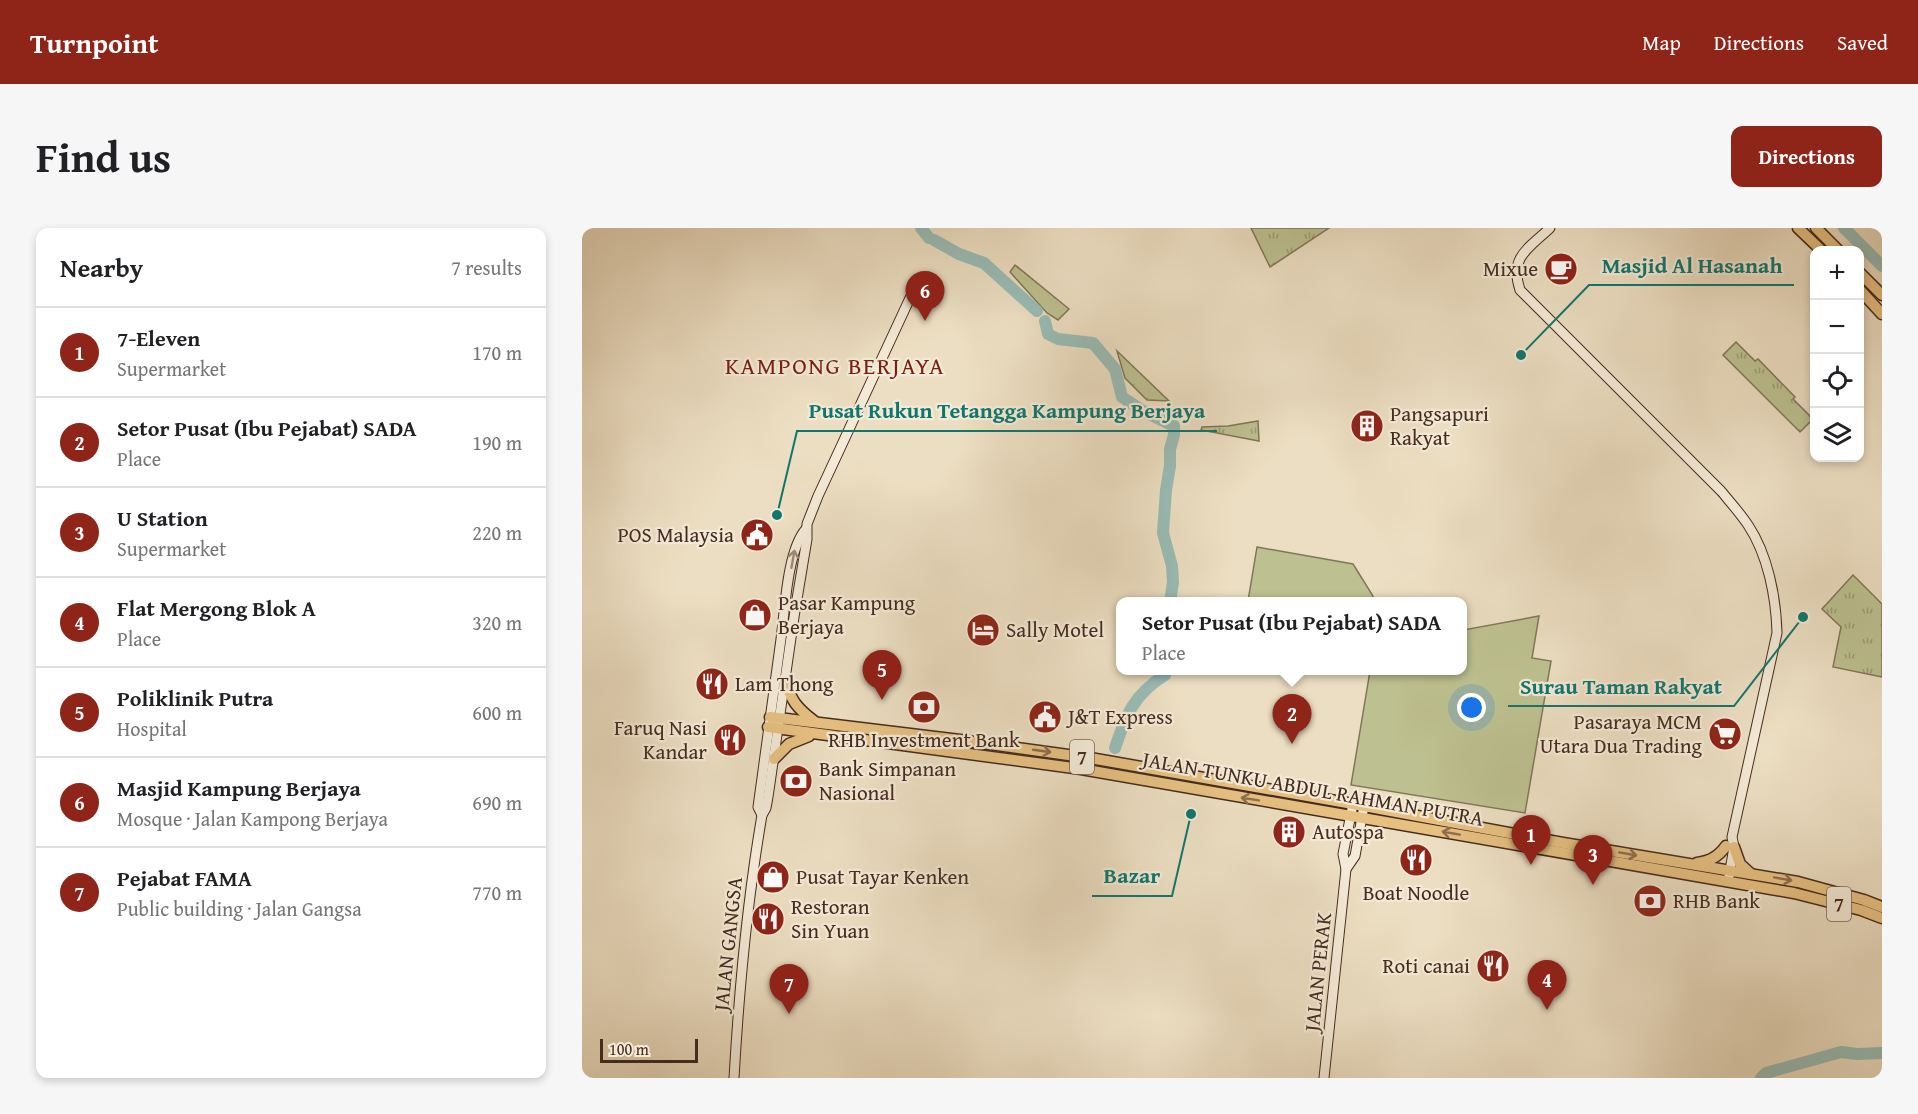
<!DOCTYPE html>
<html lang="en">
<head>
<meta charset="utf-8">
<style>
  :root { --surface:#fff; --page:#f6f6f6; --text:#202124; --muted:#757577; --line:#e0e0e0; --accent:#8f2418 }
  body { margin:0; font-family:"Gentium Book Plus",serif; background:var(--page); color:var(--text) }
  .controls { position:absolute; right:18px; top:18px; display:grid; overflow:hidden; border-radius:12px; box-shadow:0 3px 9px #0003 }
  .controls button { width:54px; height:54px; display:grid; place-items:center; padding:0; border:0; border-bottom:2px solid var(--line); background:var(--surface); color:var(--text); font:30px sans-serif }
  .scale { position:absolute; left:18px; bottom:15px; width:98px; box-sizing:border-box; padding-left:6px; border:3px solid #462b1f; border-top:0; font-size:16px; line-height:21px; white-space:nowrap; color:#462b1f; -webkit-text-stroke:4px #f3ead7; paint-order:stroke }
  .you { position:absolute; left:890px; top:480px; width:21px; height:21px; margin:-15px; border:4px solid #fff; border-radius:50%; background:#1a73e8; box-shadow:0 0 0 9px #1a73e833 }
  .badge { display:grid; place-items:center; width:39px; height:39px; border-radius:50%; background:var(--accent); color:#fff; font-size:20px; font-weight:700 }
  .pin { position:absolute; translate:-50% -50px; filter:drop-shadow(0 2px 3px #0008) }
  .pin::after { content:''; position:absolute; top:32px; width:21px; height:18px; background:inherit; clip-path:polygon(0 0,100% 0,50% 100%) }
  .popup { position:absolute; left:534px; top:369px; width:351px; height:78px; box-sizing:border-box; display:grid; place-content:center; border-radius:12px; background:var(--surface); filter:drop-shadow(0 2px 4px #0005); font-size:20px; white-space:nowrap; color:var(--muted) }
  .popup b { font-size:22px; color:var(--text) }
  .popup::after { content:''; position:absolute; left:50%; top:100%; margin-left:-12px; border:12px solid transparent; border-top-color:var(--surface) }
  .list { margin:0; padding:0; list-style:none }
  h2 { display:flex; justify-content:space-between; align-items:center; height:78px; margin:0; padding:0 24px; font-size:26px }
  h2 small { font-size:20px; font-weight:400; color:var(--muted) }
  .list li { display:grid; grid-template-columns:39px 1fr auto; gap:18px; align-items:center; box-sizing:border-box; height:90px; padding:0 24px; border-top:2px solid var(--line) }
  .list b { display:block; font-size:22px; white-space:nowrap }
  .list p { margin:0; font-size:20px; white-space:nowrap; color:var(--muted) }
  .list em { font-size:20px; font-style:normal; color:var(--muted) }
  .icon { flex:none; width:33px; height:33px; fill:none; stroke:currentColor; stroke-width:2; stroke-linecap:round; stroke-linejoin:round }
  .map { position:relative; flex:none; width:1300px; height:850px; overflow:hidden; border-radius:12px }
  header { display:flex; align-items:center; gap:36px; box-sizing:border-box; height:84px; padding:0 30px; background:var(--accent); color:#fff }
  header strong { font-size:28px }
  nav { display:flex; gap:33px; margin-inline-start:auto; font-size:21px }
  .intro { display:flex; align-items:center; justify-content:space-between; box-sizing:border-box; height:144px; padding:0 36px }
  h1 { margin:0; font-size:42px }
  .button { padding:15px 27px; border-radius:12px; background:var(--accent); color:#fff; font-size:21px; font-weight:700 }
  main { display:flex; gap:36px; padding:0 36px }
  aside { flex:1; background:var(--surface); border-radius:12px; box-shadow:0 3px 9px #0003 }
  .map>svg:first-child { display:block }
  .grass { fill:#bdc090; stroke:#827658; stroke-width:1.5 }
  .park { fill:url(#park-tufts); stroke:#827658; stroke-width:1.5 }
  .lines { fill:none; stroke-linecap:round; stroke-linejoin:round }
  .river { stroke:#99bcb6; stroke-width:12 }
  .secondary-casing { stroke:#462b1f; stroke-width:11 }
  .primary-casing { stroke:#462b1f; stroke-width:13 }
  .secondary { stroke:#f3ead7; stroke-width:9 }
  .primary { stroke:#e6bf81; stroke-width:10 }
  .oneway { stroke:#9c8a7b }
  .oneway2 { stroke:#8e6e4b }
  .labels { text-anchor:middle; stroke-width:4.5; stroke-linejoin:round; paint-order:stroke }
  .shield { fill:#f3ead7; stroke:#7a6456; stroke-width:1.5 }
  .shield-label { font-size:20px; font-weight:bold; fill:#462b1f }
  .poi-label { font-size:21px; fill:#462b1f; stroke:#f3ead7; text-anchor:start }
  .street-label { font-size:21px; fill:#462b1f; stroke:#f3ead7 }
  .quarter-label { font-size:24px; letter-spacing:1.5px; fill:#7a1f14; stroke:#f3ead7 }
  .leader { fill:none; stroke:#0f766e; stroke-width:2 }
  .callout-dot { fill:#0f766e; stroke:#f3ead7; stroke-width:2 }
  .callout-label { font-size:22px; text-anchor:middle; font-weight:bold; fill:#0f766e; stroke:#f3ead7; stroke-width:4.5; stroke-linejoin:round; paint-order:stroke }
</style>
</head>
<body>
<header>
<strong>Turnpoint</strong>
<nav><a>Map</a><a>Directions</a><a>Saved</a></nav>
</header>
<div class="intro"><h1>Find us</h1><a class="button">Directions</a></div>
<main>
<aside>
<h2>Nearby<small>7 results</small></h2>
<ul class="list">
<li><span class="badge">1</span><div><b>7-Eleven</b><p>Supermarket</p></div><em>170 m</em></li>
<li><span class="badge">2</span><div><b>Setor Pusat (Ibu Pejabat) SADA</b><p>Place</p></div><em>190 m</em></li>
<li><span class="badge">3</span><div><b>U Station</b><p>Supermarket</p></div><em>220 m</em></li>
<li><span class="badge">4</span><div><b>Flat Mergong Blok A</b><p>Place</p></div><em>320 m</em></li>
<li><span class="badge">5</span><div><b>Poliklinik Putra</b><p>Hospital</p></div><em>600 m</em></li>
<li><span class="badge">6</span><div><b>Masjid Kampung Berjaya</b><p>Mosque · Jalan Kampong Berjaya</p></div><em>690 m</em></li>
<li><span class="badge">7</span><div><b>Pejabat FAMA</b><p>Public building · Jalan Gangsa</p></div><em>770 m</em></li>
</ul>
</aside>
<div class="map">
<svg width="1300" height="850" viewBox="0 0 1300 850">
  <defs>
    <pattern id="park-tufts" width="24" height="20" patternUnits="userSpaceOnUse" patternTransform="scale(1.5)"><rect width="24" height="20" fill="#bdc090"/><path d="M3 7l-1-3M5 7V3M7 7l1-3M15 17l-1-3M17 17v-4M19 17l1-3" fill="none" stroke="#9b9c75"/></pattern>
  </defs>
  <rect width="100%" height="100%" fill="#ecdec2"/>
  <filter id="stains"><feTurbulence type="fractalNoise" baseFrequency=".00333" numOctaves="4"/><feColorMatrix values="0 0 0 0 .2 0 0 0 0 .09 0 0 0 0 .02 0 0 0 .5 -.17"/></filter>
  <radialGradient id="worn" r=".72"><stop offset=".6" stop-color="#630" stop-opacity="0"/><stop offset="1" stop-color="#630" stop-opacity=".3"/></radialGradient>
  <g class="grass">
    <polygon points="675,319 771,336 791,368 789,373 666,373"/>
    <polygon points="957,388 950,430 969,433 943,585 769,557 788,443 881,442 881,402"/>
  </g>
  <g class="park">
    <polygon points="669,0 747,0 688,39"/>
    <polygon points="433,37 487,81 476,92 465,85 428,44"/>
    <polygon points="1154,114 1173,133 1176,131 1213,169 1211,171 1231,191 1218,204 1141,127"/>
    <polygon points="535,123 587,173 565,172 543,150"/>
    <polygon points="676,193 677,213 619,202 620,199 646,198"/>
    <polygon points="1271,347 1300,376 1300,449 1251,439 1259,399 1240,381"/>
  </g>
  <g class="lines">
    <g class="river">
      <polyline points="339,0 347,10"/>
      <polyline points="1262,0 1300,38"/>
      <polyline points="352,12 377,26 402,35 455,83"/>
      <polyline points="463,93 466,106 476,111 511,115 533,141 540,169 561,183 592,198 592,207 588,221 588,238 584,262 581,305 590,338 591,354 588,374"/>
      <path d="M533,520c11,-33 19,-54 50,-73l1,-5"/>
      <polyline points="1179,850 1184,845 1259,824 1275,826 1300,825"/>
    </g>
    <defs>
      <g id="secondary">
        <path d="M968,0c-22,21 -41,29 -30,62l201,201c9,11 19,22 27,34 20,30 28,72 29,108l-45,204 2,10 -5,29"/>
        <path d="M180,587l-4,-8c8,-56 15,-112 23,-168 4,-29 6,-89 25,-110"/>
        <polyline points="764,641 773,628 782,578"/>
        <path d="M152,850c5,-88 13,-176 28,-263l4,-7 2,-11 26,-180 13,-78v-15l11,-28 92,-198"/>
        <polyline points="742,850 764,641 761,626 771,576"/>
      </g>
      <g id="primary">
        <polyline points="1216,0 1239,22"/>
        <polyline points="1234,0 1256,22"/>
        <polyline points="1278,45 1300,67"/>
        <polyline points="1278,62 1300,86"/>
        <path d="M204,453c4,19 12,28 28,40"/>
        <polyline points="188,489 378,512 508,530 771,576 981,615 1216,654 1282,672 1300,679"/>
        <polyline points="186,499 499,541 1212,665 1279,682 1300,690"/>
        <polyline points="192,531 207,516 227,508"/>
        <polyline points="1152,619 1158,636 1169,646"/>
        <path d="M1115,635c13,-2 21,-6 29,-17"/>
      </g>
    </defs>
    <use href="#secondary" class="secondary-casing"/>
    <use href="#primary" class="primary-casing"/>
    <use href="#secondary" class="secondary"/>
    <use href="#primary" class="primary"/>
  </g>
  <defs><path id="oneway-shaft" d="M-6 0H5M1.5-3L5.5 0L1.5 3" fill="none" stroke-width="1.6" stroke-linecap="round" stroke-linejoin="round" transform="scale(1.5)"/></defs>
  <use class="oneway" href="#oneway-shaft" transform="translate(211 331) rotate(-80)"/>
  <g class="oneway2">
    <use href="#oneway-shaft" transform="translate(460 523) rotate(8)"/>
    <use href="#oneway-shaft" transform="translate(668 571) rotate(-171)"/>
    <use href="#oneway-shaft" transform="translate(869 605) rotate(-170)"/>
    <use href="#oneway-shaft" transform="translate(1046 626) rotate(10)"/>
    <use href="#oneway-shaft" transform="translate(1201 651) rotate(10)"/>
  </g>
  <defs>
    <symbol id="cafe-disc" viewBox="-11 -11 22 22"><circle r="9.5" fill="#8f2418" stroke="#f3ead7"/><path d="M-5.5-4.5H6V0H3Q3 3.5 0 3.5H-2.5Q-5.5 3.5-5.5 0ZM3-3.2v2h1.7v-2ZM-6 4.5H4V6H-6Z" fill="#fff"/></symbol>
    <symbol id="building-disc" viewBox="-11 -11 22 22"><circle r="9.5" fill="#8f2418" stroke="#f3ead7"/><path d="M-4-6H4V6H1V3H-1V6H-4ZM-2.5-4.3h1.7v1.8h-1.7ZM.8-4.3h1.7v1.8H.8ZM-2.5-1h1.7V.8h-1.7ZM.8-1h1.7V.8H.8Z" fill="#fff"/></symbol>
    <symbol id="civic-disc" viewBox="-11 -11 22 22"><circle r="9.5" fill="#8f2418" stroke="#f3ead7"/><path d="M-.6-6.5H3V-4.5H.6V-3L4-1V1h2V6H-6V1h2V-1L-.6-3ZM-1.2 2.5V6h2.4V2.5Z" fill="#fff"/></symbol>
    <symbol id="shop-disc" viewBox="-11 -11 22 22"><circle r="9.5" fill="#8f2418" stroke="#f3ead7"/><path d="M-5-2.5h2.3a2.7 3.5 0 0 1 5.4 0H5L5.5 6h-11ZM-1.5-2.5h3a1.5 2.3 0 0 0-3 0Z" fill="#fff"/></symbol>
    <symbol id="hotel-disc" viewBox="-11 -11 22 22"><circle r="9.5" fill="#8f2418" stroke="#f3ead7"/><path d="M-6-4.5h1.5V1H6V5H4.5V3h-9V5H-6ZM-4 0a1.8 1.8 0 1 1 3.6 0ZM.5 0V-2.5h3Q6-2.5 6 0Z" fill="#fff"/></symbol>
    <symbol id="restaurant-disc" viewBox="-11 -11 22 22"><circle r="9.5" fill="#8f2418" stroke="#f3ead7"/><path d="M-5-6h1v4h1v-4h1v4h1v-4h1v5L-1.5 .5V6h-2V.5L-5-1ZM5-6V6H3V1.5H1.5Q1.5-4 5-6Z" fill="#fff"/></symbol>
    <symbol id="bank-disc" viewBox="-11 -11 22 22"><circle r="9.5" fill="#8f2418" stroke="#f3ead7"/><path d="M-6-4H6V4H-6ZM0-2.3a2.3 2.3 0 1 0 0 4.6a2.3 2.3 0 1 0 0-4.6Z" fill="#fff"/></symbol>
    <symbol id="supermarket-disc" viewBox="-11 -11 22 22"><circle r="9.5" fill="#8f2418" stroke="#f3ead7"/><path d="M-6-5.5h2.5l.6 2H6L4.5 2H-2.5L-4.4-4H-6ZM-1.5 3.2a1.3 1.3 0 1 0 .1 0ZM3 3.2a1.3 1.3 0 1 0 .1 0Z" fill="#fff"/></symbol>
  </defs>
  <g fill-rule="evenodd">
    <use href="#cafe-disc" x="960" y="22" width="38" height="38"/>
    <use href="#building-disc" x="766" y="179" width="38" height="38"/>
    <use href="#civic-disc" x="156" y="288" width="38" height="38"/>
    <use href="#shop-disc" x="154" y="368" width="38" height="38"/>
    <use href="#hotel-disc" x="382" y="383" width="38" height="38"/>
    <use href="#restaurant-disc" x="111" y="437" width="38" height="38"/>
    <use href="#bank-disc" x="323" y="460" width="38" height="38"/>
    <use href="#civic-disc" x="444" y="470" width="38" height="38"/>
    <use href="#supermarket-disc" x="1124" y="487" width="38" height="38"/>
    <use href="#restaurant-disc" x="129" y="493" width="38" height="38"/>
    <use href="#bank-disc" x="195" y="534" width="38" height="38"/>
    <use href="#building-disc" x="688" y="585" width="38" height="38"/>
    <use href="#restaurant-disc" x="815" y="613" width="38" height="38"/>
    <use href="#shop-disc" x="172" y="630" width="38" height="38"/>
    <use href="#bank-disc" x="1049" y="654" width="38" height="38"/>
    <use href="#restaurant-disc" x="167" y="672" width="38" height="38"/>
    <use href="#restaurant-disc" x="892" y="719" width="38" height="38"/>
  </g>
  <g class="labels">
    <g class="shield">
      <rect x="488" y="512" width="24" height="34" rx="4.5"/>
      <rect x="1245" y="659" width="24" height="34" rx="4.5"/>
    </g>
    <g class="shield-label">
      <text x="500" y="536">7</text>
      <text x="1257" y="683">7</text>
    </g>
    <g class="poi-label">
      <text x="956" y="48" text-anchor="end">Mixue</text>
      <text x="808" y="193">Pangsapuri<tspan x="808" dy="24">Rakyat</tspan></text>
      <text x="152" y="314" text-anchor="end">POS Malaysia</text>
      <text x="196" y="382">Pasar Kampung<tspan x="196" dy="24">Berjaya</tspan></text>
      <text x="424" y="409">Sally Motel</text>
      <text x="153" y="463">Lam Thong</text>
      <text x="486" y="496">J&amp;T Express</text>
      <text x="1120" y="501" text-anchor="end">Pasaraya MCM<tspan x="1120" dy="24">Utara Dua Trading</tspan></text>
      <text x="125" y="507" text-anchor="end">Faruq Nasi<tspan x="125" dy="24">Kandar</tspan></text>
      <text x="342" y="519" text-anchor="middle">RHB Investment Bank</text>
      <text x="237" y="548">Bank Simpanan<tspan x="237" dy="24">Nasional</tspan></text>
      <text x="730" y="611">Autospa</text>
      <text x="214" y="656">Pusat Tayar Kenken</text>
      <text x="834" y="672" text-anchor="middle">Boat Noodle</text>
      <text x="1091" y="680">RHB Bank</text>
      <text x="209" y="686">Restoran<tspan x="209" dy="24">Sin Yuan</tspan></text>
      <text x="888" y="745" text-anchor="end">Roti canai</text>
    </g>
    <g class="street-label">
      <text transform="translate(731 561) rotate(10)" y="7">JALAN TUNKU ABDUL RAHMAN PUTRA</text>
      <text transform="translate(146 716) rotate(-84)" y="7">JALAN GANGSA</text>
      <text transform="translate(736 744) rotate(-84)" y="7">JALAN PERAK</text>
    </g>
    <g class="quarter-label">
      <text x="253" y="146">KAMPONG BERJAYA</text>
    </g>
  </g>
  <path class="leader" d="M939 127L1007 57H1212M195 287L215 203H635M1221 389L1152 478H926M609 586L590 668H510"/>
  <g class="callout-dot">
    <circle cx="939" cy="127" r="6"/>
    <circle cx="195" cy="287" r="6"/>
    <circle cx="1221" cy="389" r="6"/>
    <circle cx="609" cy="586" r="6"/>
  </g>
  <g class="callout-label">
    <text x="1110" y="45">Masjid Al Hasanah</text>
    <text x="425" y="190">Pusat Rukun Tetangga Kampung Berjaya</text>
    <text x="1039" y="466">Surau Taman Rakyat</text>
    <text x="550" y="655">Bazar</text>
  </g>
  <rect width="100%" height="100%" filter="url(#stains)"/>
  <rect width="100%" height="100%" fill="url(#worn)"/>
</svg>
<div class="controls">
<button>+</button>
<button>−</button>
<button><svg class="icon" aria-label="locate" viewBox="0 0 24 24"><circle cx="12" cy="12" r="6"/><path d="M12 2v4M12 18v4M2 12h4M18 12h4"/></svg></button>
<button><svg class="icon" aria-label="layers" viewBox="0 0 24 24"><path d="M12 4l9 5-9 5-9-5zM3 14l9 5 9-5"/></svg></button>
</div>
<div class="scale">100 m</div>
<div class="you"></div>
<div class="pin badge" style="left:949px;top:637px">1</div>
<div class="pin badge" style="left:710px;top:516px">2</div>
<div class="popup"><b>Setor Pusat (Ibu Pejabat) SADA</b>Place</div>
<div class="pin badge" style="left:1011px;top:657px">3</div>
<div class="pin badge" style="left:965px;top:782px">4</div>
<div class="pin badge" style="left:300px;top:472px">5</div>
<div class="pin badge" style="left:343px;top:93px">6</div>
<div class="pin badge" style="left:207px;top:786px">7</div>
</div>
</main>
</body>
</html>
